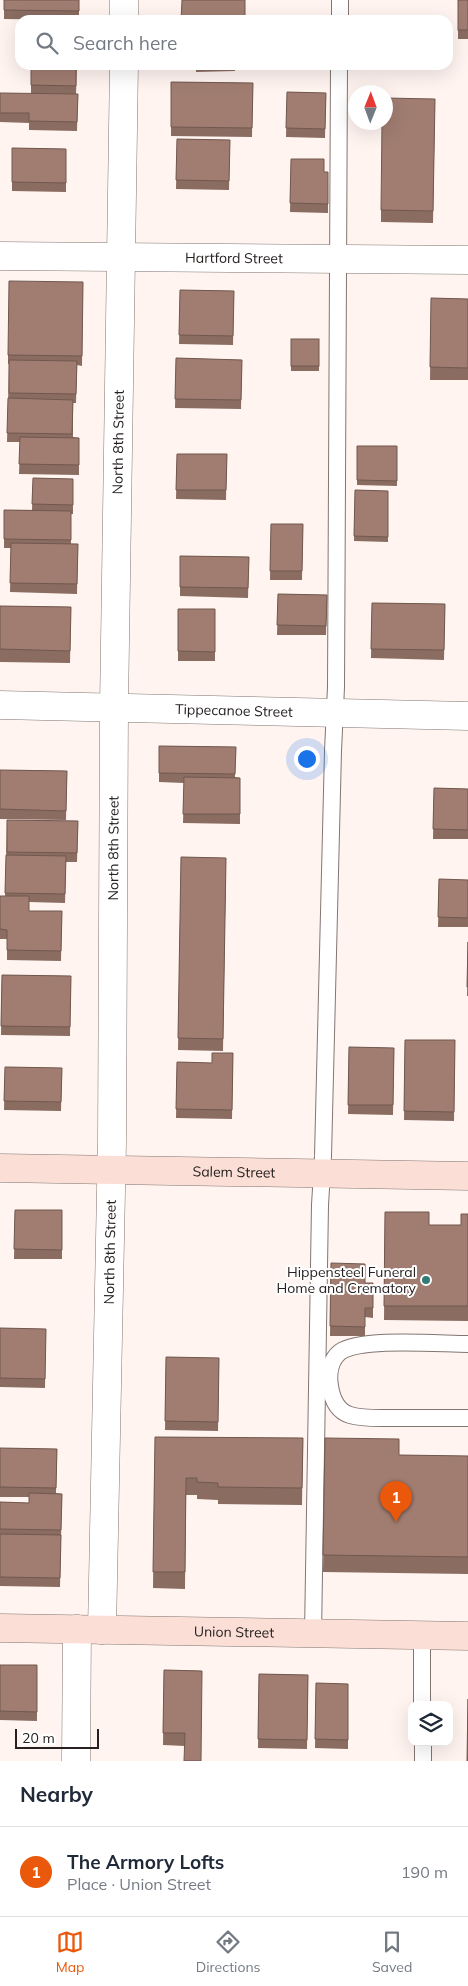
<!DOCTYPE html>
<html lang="en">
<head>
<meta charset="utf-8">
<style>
  :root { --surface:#fff; --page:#f6f6f7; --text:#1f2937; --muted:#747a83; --line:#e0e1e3; --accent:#ea580c }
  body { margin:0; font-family:Mulish,sans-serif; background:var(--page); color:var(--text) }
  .controls { position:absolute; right:15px; bottom:15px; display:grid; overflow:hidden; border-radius:10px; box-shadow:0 5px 20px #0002 }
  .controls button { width:45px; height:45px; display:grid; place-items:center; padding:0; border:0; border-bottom:1px solid var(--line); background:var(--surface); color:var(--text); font:25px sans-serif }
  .compass { position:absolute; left:348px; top:85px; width:45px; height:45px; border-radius:50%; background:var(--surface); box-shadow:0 5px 20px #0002; rotate:1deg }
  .scale { position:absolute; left:15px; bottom:12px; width:84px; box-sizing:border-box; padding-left:5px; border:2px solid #262120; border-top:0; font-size:14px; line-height:18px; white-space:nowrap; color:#262120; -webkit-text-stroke:4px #fff; paint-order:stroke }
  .you { position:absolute; left:306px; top:758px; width:18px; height:18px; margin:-12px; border:4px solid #fff; border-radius:50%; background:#1a73e8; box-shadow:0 0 0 8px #1a73e833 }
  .badge { display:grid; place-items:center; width:32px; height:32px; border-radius:50%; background:var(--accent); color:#fff; font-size:16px; font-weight:700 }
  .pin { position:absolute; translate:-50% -41px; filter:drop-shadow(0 1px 2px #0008) }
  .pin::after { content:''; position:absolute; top:26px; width:18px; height:15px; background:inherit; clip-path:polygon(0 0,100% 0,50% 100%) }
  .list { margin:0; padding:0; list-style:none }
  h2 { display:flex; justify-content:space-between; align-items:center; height:65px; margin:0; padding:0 20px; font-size:21px }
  h2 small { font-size:16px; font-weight:400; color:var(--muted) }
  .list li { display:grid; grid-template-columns:32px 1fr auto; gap:15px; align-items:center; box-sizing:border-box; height:90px; padding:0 20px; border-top:1px solid var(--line) }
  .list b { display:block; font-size:19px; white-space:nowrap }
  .list p { margin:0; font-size:16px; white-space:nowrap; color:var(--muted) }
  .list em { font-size:16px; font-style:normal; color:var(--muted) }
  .icon { flex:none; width:28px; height:28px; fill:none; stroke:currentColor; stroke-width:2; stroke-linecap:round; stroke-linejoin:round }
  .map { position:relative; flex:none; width:468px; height:1761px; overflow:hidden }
  .search { position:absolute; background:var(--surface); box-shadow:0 5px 20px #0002; left:15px; right:15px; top:15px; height:55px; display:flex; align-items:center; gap:12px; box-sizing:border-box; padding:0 18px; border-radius:15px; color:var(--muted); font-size:19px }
  .sheet { height:155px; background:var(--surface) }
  nav { display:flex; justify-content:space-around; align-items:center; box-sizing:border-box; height:70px; border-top:1px solid var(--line); background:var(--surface); font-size:14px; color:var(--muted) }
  nav a { display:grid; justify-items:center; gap:2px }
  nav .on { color:var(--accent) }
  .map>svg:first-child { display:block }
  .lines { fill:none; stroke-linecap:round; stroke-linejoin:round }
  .service-casing { stroke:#827672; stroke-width:18 }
  .minor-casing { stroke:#827672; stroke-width:29 }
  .secondary-casing { stroke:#827672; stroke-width:29 }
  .service { stroke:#fff; stroke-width:16 }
  .minor { stroke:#fff; stroke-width:28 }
  .secondary { stroke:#fbdfd6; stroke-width:28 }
  .wall { fill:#8a6c61 }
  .building { fill:#a17d71; stroke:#71584f }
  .poi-dot { fill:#327a75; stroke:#fff; stroke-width:2 }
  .labels { text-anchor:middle; stroke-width:4; stroke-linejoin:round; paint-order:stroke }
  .street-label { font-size:14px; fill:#262120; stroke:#fff }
  .poi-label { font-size:14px; fill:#262120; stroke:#fff; text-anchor:end }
</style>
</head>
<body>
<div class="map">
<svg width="468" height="1761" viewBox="0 0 468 1761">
  <rect width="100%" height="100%" fill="#fff4f0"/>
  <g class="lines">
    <defs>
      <g id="service">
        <polyline points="340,20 340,0"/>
        <path d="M468,1344c-28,0 -107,-7 -128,8 -10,8 -12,22 -10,34 2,13 7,25 20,29 13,4 29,3 42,3 25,0 51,0 76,0"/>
        <polyline points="313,1634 320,1205 323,1156 333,751 336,687 339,65"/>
        <polyline points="422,1635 422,1705"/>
        <polyline points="423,1742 423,1761"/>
      </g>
      <g id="minor">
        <polyline points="124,20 124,0"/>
        <path id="s1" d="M0,256l468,4"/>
        <path id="s2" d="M0,705l468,11"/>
        <path id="s3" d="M102,1630l10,-488 2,-435 10,-642"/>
        <polyline points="76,1761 77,1629"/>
      </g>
      <g id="secondary">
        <path id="s4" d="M0,1168l468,8"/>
        <path id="s5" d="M0,1628l468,8"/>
      </g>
    </defs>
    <use href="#service" class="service-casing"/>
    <use href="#minor" class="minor-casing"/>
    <use href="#secondary" class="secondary-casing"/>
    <use href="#service" class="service"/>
    <use href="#minor" class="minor"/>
    <use href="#secondary" class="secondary"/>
  </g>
  <g class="wall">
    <polygon points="4,0 79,0 79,20 4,19"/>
    <rect x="458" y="0" width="10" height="39"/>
    <polygon points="31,65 77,65 76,94 78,94 77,131 29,130 29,123 0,122 0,93 31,94"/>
    <polygon points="196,65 235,65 235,71 196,72"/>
    <polygon points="171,82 253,83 252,137 171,136"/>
    <polygon points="287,92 326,93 325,138 286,137"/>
    <polygon points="435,99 433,223 381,222 381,210"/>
    <polygon points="177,139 230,140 229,190 176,189"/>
    <polygon points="12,148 66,149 66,192 12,191"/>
    <polygon points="291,159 324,172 328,172 328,213 290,212"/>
    <polygon points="83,282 82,366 77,365 76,403 73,403 73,437 79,438 79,475 19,474 20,442 7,442 9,364 8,364 8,355"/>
    <polygon points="180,290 234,291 233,345 179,344"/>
    <polygon points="431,298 468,299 468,380 430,380"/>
    <rect x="291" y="339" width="28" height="32"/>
    <polygon points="176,358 242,360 241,409 175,408"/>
    <polygon points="357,446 397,446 397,486 357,485"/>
    <polygon points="177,454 227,454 226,500 176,499"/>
    <polygon points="33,478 73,479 73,514 71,514 71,544 78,544 77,594 10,592 11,548 4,548 4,510 32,510"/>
    <polygon points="355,490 388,491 388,542 354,541"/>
    <polygon points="271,524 303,524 302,580 270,580"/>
    <polygon points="180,556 249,557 248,598 180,596"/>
    <polygon points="278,594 327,595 326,635 277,635"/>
    <polygon points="372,603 445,604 444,660 371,658"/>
    <polygon points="0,606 71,607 70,663 0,662"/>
    <rect x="178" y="609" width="37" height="52"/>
    <polygon points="159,746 236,747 235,777 240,778 240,824 183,823 184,783 159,782"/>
    <polygon points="0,770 67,771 66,820 0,819"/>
    <polygon points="434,788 468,789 468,839 433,839"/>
    <polygon points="7,820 78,821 77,862 66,862 65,903 29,902 29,911 62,911 61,961 7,960 7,939 0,939 0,896 5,896"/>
    <polygon points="181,857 226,858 223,1051 178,1050"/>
    <polygon points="439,879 468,880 468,927 438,927"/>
    <polygon points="468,942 468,996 467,996"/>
    <polygon points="2,975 71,976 70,1036 1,1035"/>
    <polygon points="405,1040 455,1040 454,1121 404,1120"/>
    <polygon points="349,1047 394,1048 393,1115 348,1114"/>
    <polygon points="233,1053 232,1119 176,1118 177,1062 212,1063"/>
    <polygon points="5,1067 62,1068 61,1111 4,1110"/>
    <polygon points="15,1210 62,1210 62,1259 14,1259"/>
    <polygon points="385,1212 429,1225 461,1225 468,1214 468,1321 384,1320"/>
    <polygon points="331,1263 365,1283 373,1293 373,1318 365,1317 365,1336 330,1336"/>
    <polygon points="0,1328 46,1329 45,1388 0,1387"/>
    <polygon points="166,1357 219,1358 218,1431 165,1430"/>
    <polygon points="155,1437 303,1438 302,1505 218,1504 218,1500 197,1499 197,1495 186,1495 185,1589 153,1588"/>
    <polygon points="325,1438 399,1455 468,1456 468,1574 323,1572"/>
    <polygon points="0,1448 57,1449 56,1493 62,1494 60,1587 0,1586 0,1502 29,1503 29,1497 0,1497"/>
    <polygon points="0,1665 37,1665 37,1721 0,1720"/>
    <polygon points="164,1670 202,1671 185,1746 163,1745"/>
    <polygon points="259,1674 308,1675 307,1749 258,1748"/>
    <polygon points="316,1683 348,1684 348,1749 315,1748"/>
  </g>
  <g class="building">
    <polygon points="4,0 79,0 79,11 4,10"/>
    <polygon points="182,0 245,0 245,20 181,20"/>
    <rect x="458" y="0" width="10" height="30"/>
    <polygon points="31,17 79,18 79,20 31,20"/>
    <polygon points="31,65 76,65 76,86 31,85"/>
    <polygon points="171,82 253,83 252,128 171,127"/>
    <polygon points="287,92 326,93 325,129 286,128"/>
    <polygon points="0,93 78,94 77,122 29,121 29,113 0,113"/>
    <polygon points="386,98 435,99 433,211 381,210 382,122 386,122"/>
    <polygon points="177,139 230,140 229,181 176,180"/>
    <polygon points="12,148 66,149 66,183 12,182"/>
    <polygon points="291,159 324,159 324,172 328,172 328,204 290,203"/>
    <polygon points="9,281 83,282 82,356 8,355"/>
    <polygon points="180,290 234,291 233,336 179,335"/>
    <polygon points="431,298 468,299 468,368 430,367"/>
    <rect x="291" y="339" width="28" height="27"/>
    <polygon points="176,358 242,360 241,400 175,399"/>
    <polygon points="9,360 77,361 76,394 9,393"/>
    <polygon points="8,398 73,400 72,434 7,433"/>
    <polygon points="20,437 79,438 79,465 19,464"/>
    <polygon points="357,446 397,446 397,481 357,480"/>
    <polygon points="177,454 227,454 226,490 176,490"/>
    <polygon points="33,478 73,479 73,505 32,504"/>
    <polygon points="355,490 388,491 388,537 354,536"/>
    <polygon points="4,510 71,511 71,540 4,539"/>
    <polygon points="271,524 303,524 302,571 270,571"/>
    <polygon points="11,543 78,544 77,584 10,583"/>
    <polygon points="180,556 249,557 248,588 180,587"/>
    <polygon points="278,594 327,595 326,626 277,625"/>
    <polygon points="372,603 445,604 444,650 371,649"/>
    <polygon points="0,606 71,607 70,651 0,649"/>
    <polygon points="178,609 215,609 215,652 178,651"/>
    <polygon points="159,746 236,747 235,774 159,773"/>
    <polygon points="0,770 67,771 66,811 0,809"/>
    <polygon points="184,777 240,778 240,814 183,814"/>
    <polygon points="434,788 468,789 468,830 433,829"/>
    <polygon points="7,820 78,821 77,853 7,852"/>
    <polygon points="6,855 66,856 65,894 5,893"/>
    <polygon points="181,857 226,858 223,1039 178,1038"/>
    <polygon points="439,879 468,880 468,918 438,917"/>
    <polygon points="0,896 29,896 29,911 62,911 61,951 7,950 7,930 0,929"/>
    <polygon points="468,942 468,987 467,987"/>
    <polygon points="2,975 71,976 70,1027 1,1026"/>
    <polygon points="405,1040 455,1040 454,1112 404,1111"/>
    <polygon points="349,1047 394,1048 393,1105 348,1105"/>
    <polygon points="212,1053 233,1053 232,1110 176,1109 177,1062 212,1063"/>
    <polygon points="5,1067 62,1068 61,1102 4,1101"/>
    <polygon points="15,1210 62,1210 62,1250 14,1249"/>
    <polygon points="385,1212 429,1212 429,1225 461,1225 461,1214 468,1214 468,1306 384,1306"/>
    <polygon points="331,1263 365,1264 365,1283 373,1283 373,1308 365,1308 365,1327 330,1326"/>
    <polygon points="0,1328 46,1329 45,1379 0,1378"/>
    <polygon points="166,1357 219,1358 218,1422 165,1421"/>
    <polygon points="155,1437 303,1438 302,1488 218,1487 218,1483 197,1482 197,1478 186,1478 185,1572 153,1572"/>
    <polygon points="325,1438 399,1439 399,1455 468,1456 468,1557 323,1555"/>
    <polygon points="0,1448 57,1449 56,1488 0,1487"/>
    <polygon points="29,1493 62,1494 61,1530 0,1529 0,1502 29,1503"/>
    <polygon points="0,1534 61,1535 60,1578 0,1577"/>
    <polygon points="0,1665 37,1665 37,1712 0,1711"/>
    <polygon points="164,1670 202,1671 201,1761 184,1761 185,1733 163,1733"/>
    <polygon points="259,1674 308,1675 307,1740 258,1739"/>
    <polygon points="316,1683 348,1684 348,1740 315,1739"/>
    <polygon points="468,1699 468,1761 467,1761"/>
  </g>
  <circle class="poi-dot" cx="426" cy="1280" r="5"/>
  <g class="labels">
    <g class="street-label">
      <text dy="5" stroke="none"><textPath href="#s1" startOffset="234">Hartford Street</textPath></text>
      <text dy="5" stroke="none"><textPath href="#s3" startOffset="1188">North 8th Street</textPath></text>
      <text dy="5" stroke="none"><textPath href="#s2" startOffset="234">Tippecanoe Street</textPath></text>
      <text dy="5" stroke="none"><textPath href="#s3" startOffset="782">North 8th Street</textPath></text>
      <text dy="5" stroke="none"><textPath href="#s4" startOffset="234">Salem Street</textPath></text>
      <text dy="5" stroke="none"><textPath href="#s3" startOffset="378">North 8th Street</textPath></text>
      <text dy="5" stroke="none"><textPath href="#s5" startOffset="234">Union Street</textPath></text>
    </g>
    <g class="poi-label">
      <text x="416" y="1277">Hippensteel Funeral<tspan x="416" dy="16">Home and Crematory</tspan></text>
    </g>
  </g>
</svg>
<div class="controls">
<button><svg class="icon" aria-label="layers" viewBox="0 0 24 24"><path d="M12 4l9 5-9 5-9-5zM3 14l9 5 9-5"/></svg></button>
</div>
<svg class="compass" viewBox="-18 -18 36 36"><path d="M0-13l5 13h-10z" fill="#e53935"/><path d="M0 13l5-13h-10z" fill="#747a83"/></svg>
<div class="scale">20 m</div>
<div class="you"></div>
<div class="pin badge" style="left:396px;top:1522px">1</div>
<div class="search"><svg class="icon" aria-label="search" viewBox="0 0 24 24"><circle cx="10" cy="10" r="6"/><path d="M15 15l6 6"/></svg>Search here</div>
</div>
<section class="sheet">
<h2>Nearby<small></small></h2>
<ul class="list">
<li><span class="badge">1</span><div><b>The Armory Lofts</b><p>Place · Union Street</p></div><em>190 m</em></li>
</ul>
</section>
<nav>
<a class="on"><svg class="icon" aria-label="map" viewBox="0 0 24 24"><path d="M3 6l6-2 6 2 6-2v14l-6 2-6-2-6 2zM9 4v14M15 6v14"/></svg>Map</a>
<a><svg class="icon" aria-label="directions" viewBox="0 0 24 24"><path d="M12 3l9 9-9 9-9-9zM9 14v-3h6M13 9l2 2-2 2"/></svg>Directions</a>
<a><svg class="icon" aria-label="saved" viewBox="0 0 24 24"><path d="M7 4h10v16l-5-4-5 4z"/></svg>Saved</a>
</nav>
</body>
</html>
